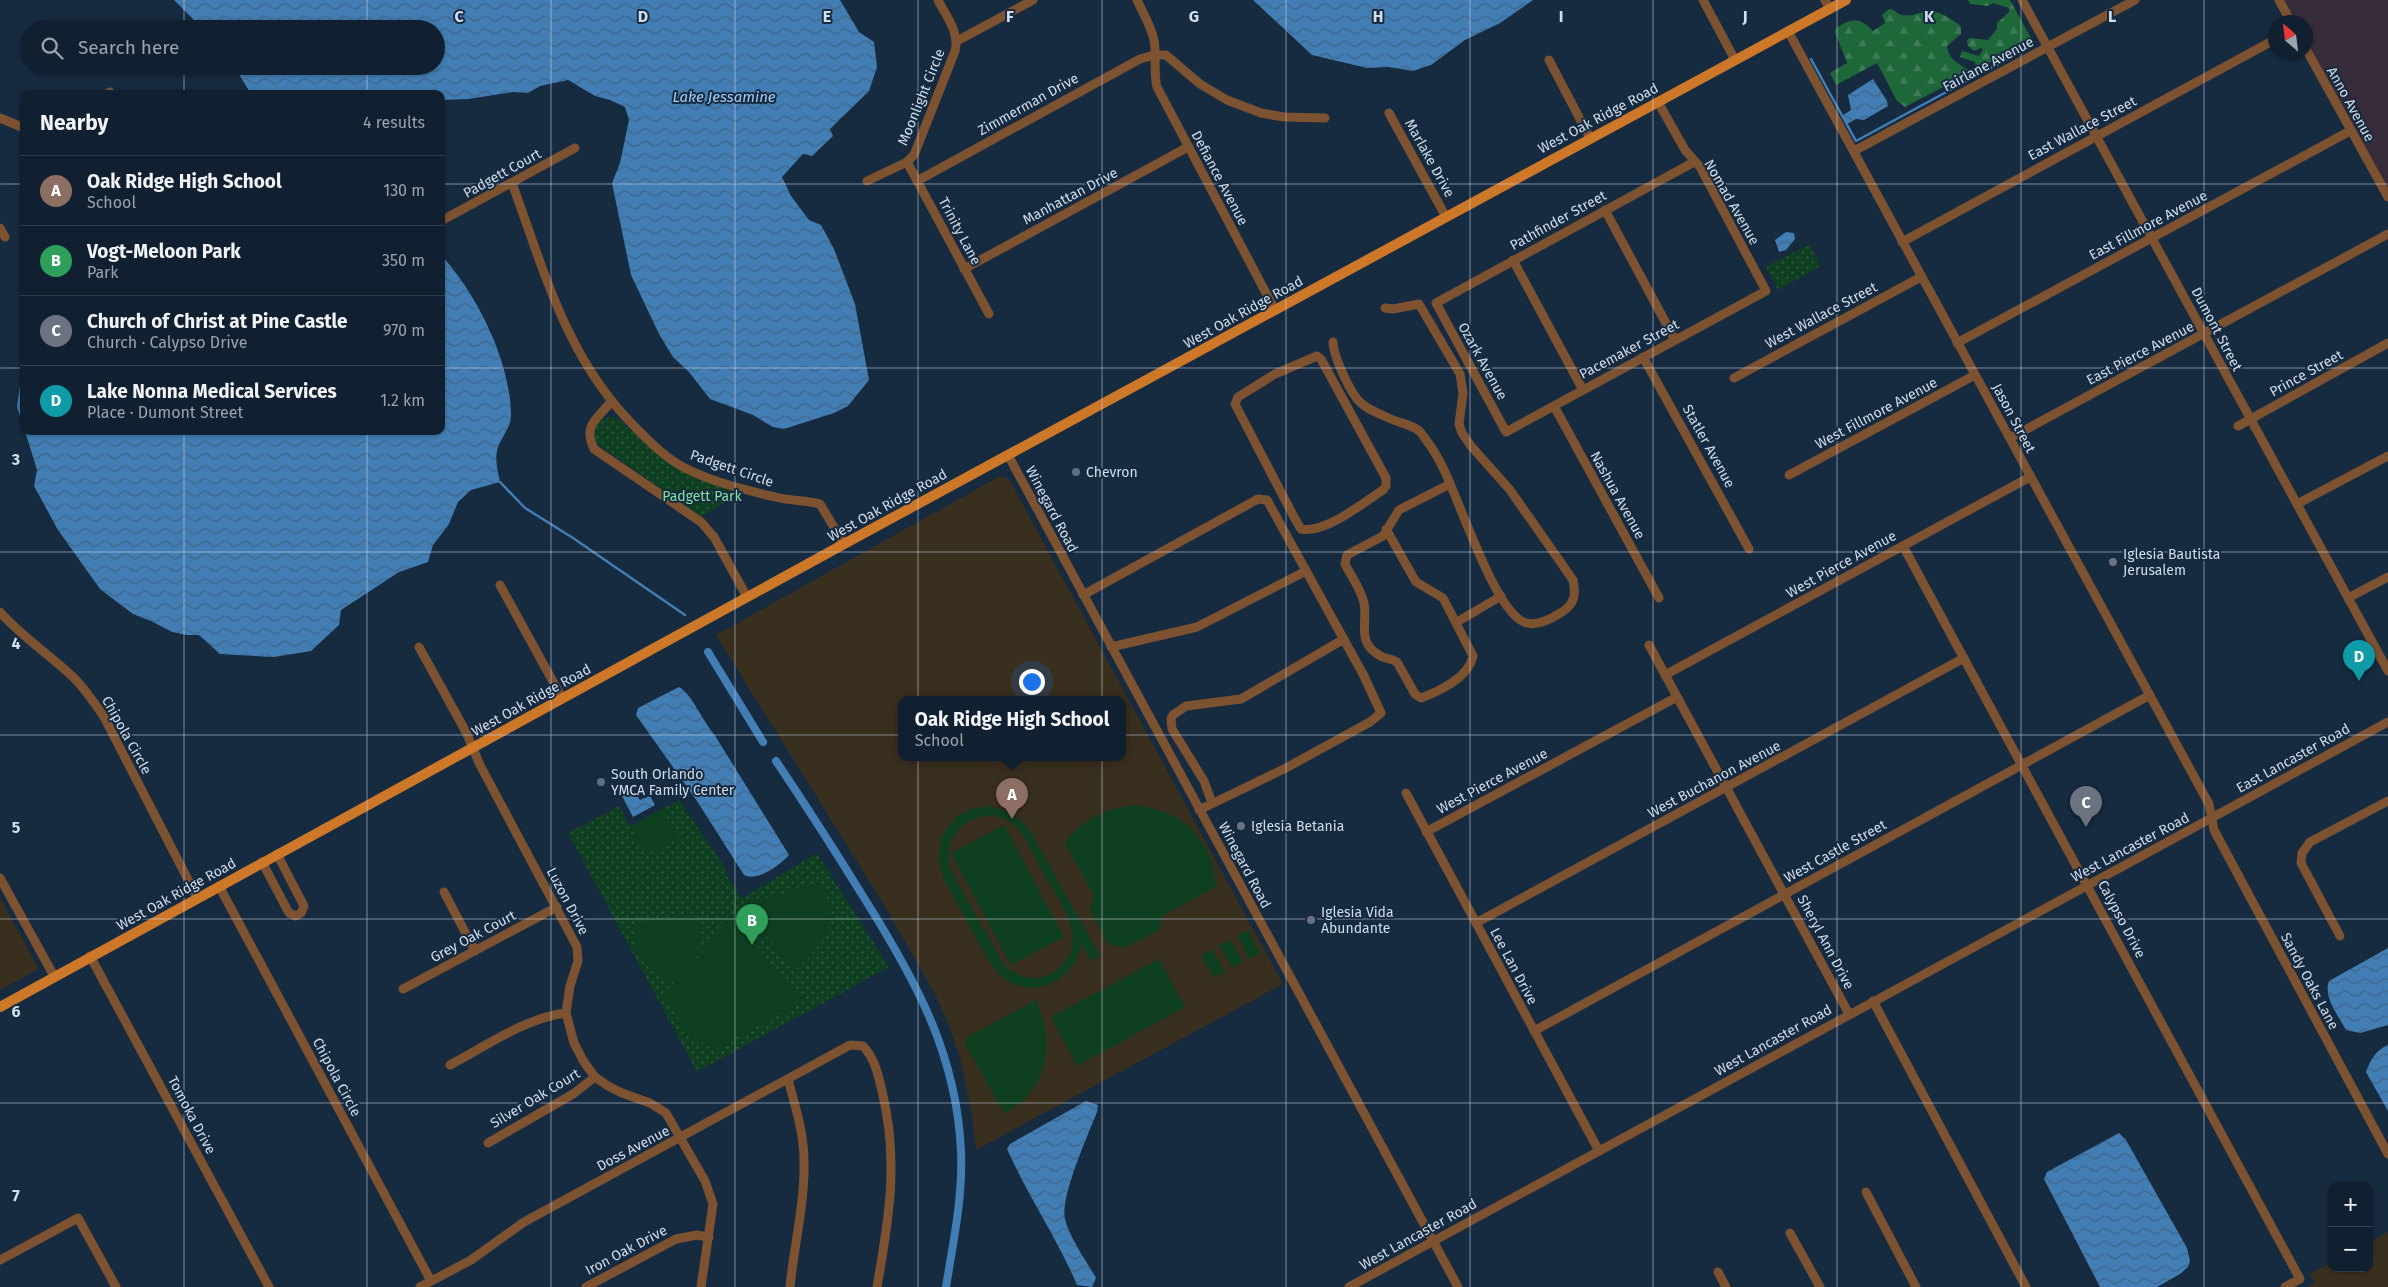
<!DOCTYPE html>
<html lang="en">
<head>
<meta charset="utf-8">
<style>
  :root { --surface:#102030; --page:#1e2d3c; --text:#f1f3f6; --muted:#9ca3ab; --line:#303e4c; --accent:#9eb3fd }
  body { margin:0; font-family:"Fira Sans",sans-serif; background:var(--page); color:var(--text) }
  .controls { position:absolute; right:15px; bottom:15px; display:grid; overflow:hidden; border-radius:10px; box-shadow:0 1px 4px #0004 }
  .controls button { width:45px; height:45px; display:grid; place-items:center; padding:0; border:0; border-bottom:1px solid var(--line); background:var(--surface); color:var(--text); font:25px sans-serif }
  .compass { position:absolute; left:2268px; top:15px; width:45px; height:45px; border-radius:50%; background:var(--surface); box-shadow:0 1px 4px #0004; rotate:332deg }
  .you { position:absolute; left:1031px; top:681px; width:18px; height:18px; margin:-12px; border:4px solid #fff; border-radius:50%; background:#1a73e8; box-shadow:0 0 0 8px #1a73e833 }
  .badge { display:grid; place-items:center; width:32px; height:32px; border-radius:50%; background:var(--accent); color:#fff; font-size:16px; font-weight:700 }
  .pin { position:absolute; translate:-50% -41px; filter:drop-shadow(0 1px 2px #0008) }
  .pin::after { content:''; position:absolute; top:26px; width:18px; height:15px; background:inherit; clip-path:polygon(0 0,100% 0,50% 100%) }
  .popup { position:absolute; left:898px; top:696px; width:228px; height:65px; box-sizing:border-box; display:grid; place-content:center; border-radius:10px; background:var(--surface); filter:drop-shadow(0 1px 4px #0005); font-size:16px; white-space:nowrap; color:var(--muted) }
  .popup b { font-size:19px; color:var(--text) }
  .popup::after { content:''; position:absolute; left:50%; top:100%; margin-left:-10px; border:10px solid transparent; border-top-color:var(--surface) }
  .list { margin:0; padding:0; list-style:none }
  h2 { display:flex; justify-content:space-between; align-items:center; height:65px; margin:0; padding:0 20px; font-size:21px }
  h2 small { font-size:16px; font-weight:400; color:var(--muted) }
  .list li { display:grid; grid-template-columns:32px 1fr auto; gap:15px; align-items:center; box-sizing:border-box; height:70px; padding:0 20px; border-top:1px solid var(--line) }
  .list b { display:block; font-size:19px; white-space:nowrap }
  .list p { margin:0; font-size:16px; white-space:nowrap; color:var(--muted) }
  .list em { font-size:16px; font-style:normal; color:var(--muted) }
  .icon { flex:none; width:28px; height:28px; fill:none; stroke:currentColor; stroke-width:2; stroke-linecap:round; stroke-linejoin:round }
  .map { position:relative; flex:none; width:2388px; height:1287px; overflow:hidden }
  .search { position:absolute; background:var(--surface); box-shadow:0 1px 4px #0004; left:20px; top:20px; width:425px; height:55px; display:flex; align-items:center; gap:12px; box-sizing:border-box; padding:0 18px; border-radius:28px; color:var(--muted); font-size:19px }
  .panel { position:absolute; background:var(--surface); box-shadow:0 1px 4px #0004; left:20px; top:90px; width:425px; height:345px; border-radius:10px }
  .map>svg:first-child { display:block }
  .industrial { fill:#372c3a }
  .education { fill:#392f1f; fill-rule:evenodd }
  .forest { fill:url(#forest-firs) }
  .park { fill:url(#park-dots) }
  .garden { fill:#0f3f21; fill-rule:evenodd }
  .water { fill:url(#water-waves) }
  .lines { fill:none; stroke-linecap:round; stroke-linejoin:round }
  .stream { stroke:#427eb4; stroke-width:2.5 }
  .canal { stroke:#427eb4; stroke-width:8 }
  .minor { stroke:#7c5231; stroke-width:9 }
  .major { stroke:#cd7729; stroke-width:10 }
  .grid { fill:none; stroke:#d0ddeb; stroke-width:1; stroke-opacity:0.55 }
  .service-dot { fill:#5c6f8a; stroke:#162a40; stroke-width:2 }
  .worship-dot { fill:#6b7280; stroke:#162a40; stroke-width:2 }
  .labels { text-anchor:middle; stroke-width:4; stroke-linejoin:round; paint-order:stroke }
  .street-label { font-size:14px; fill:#d0ddeb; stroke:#162a40 }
  .poi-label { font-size:14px; fill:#d0ddeb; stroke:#162a40; text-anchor:start }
  .park-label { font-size:14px; fill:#81e29e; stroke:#162a40 }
  .water-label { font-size:15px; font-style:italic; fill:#9fcefa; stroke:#162a40 }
  .grid-label { font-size:16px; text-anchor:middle; font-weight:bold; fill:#d0ddeb; stroke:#162a40; stroke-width:4; stroke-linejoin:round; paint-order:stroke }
</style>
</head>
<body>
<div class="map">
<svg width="2388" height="1287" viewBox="0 0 2388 1287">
  <defs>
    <pattern id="forest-firs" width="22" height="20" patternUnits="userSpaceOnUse" patternTransform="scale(1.25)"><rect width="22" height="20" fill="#1d6739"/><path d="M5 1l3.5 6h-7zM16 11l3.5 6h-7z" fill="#3d7c56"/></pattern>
    <pattern id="park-dots" width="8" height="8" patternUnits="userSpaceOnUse" patternTransform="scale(1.25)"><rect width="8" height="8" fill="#0f3f21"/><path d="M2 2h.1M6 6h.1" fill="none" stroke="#315a41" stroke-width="1.8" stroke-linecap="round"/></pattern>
    <pattern id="water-waves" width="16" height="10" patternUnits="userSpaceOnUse" patternTransform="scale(1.25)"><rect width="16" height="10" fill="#427eb4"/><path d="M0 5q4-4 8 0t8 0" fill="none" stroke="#406688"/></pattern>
  </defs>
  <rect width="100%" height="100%" fill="#162a40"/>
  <polygon class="industrial" points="2280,0 2388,0 2388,199 2306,48 2306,22 2292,22"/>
  <g class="education">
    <path d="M1000,476l9,3 274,505 -307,166 -4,-33 -12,-60 -11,-31 -13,-30 -52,-91 -168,-270zM902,700h220v58h-220z"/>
    <polygon points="0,898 39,969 0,990"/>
    <polygon points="2388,1232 2388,1287 2308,1287 2315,1283 2310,1274 2332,1262 2332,1268 2369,1268 2369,1242"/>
  </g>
  <g class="forest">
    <polygon points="1968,0 2010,0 2032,40 1976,70 1975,62 1960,57 1962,51 1979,56 1983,50 1981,48 1974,51 1968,46 1967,41 1969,38 1988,40 1997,29 1997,23 2009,12 2009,8 1993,3 1988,6 1970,4"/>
    <path d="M1889,9c6,0 8,5 13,6 10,2 18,-3 27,-4 12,0 23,9 32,15v8l-14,12c1,14 14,19 25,26l-67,35 -8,-6 -20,-38 -41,22 -6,-12 17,-10 -12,-31 1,-4c16,-10 24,-11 37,3l12,-8 -3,-8z"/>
  </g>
  <g class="park">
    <polygon points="1809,244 1821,266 1778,290 1766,267"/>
    <path d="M611,417l6,1 42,37 82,38 -40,24 -105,-74c-3,-14 -1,-24 15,-26z"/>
    <polygon points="679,800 728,872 726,874 741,899 817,853 889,967 697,1072 568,833 619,806 630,826"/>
  </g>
  <g class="garden">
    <path d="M1132,805c48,4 81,32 84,82l-54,29 -3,14 -34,18 -17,-4 -18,-34 4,-14 -29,-53c18,-24 38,-33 67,-38z"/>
    <path d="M989,806l23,7 16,14 72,129 -9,5 -9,-16c-12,45 -65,60 -92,18l-47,-85 -5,-22 4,-20 14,-19 15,-8zM989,816c9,0 18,3 25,9 13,11 20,32 28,46 14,26 45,62 23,91 -6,7 -14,13 -22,15 -15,3 -29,-2 -39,-12l-54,-96c-7,-28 11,-52 39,-53z"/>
    <polygon points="662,809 678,838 646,855 630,827"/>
    <polygon points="1004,825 1064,937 1011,965 951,853"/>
    <path d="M821,883c19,41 4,59 -25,86l-50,-55 6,-12z"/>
    <path d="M694,913l7,10 -5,37 27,-35 -1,-9 17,3 1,7 63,76 -90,48c-28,-17 -35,-30 -50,-58l11,-9c-22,-8 -48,-33 -38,-59z"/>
    <polygon points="1248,930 1260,953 1249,959 1237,936"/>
    <polygon points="1230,940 1243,962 1232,968 1219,945"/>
    <polygon points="1212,949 1225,972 1214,978 1201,955"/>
    <polygon points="1159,959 1185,1007 1077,1066 1051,1017"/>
    <path d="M1036,1000c19,42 13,91 -32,113l-39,-69 2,-7z"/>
  </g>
  <g class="water">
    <polygon points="174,0 840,0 859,32 874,42 877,67 869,91 830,129 833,136 812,156 803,154 782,177 791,196 809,220 821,225 834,249 855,304 869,380 848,406 834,413 784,429 773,427 753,415 710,399 689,372 673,357 659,334 631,275 612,183 620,163 629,120 625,107 610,100 595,96 568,80 540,86 528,93 513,92 468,99 441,100 441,94 251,94 234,66 436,66 436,29 203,29"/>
    <polygon points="1253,0 1533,0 1500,23 1465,40 1431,65 1413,71 1389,67 1367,68 1312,55"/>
    <polygon points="1873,79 1887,101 1888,106 1864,120 1856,119 1847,124 1842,116 1851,110 1848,95"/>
    <polygon points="1786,232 1794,233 1795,239 1786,250 1779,252 1775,240"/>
    <path d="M441,255c36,39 70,107 70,161 0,12 -12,24 -14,35 -2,10 1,21 3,31l-29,8 -13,12 -9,22 -16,21 -5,17 -29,10 -58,38 -2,15 -28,26 -37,6 -54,-3 -21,-19h-12l-15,-3 -21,-11 -18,-7 -33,-25 -42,-59 -24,-44 3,-16 -12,-39h416z"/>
    <polygon points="24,357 24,428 17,407"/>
    <path d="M679,687c13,7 24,35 35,47l75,121c-9,10 -31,27 -45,20l-47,-74 -61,-86 2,-7z"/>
    <polygon points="633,790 640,800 650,796 655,805 633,817 622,796"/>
    <path d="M2388,948v77l-28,8 -14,-3c-8,-15 -23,-33 -17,-49z"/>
    <path d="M2388,1045v66l-22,-39c4,-12 10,-22 22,-27z"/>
    <path d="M1086,1101l12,4 -1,7c-9,23 -37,85 -32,107 5,20 21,41 31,59l-4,9 -15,-2c-20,-47 -49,-89 -70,-136l3,-5z"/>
    <polygon points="2119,1133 2126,1140 2187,1248 2190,1261 2188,1267 2180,1274 2157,1287 2100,1287 2044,1179 2047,1172"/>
  </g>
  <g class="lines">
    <g class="stream">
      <polyline points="1811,59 1856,141 2033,45"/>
      <polyline points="500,482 525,508 573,538 685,615"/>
    </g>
    <g class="canal">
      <polyline points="708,652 763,742"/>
      <path d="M776,761c31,46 61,93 90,140 50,80 91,154 95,251 2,45 -8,91 -15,135"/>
    </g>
    <g class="minor">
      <path d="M1137,0c6,13 14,26 17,40 3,16 -1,31 3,47l118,223"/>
      <polyline points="1703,0 1735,60"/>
      <polyline points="1825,0 1830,9"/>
      <polyline points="2022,0 2388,671"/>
      <polyline points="2279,0 2291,22"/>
      <polyline points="1788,31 2209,804 2214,830 2388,1154"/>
      <polyline points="957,41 1033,0"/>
      <polyline points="2306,49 2388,197"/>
      <polyline points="1549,60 1590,138"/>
      <polyline points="107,94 110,92"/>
      <polyline points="1658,102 1685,150 1700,167 1766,291 1506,432 1436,303 1694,162"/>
      <polyline points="1389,113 1446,217"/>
      <polyline points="0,118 24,128"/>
      <polyline points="1854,151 2135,0"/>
      <polyline points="907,162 989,314"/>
      <path d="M867,181l40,-19 7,-7 41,-104c5,-18 -9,-35 -17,-51"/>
      <polyline points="917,181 1140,59 1154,55 1166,55 1200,84 1227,100 1261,113 1284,117 1325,118"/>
      <path d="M512,183c33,90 55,178 126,247 14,14 29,29 47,38 27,14 61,22 90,29 15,4 30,3 45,7l24,40"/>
      <polyline points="1605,210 1675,340"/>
      <polyline points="441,221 575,148"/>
      <polyline points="0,228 5,237"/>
      <polyline points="1902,242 2276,39"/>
      <polyline points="1513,260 1583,390"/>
      <polyline points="964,269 1188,147"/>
      <path d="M1333,342c0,13 18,53 28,61 7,7 21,12 30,16 9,4 25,7 30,14 7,9 14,19 19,29 17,29 55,155 87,161 12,3 25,-5 35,-11 13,-8 14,-18 11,-32l-63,-90 -39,-44 -9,-13 -3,-9 4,-31 -3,-19 -41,-70 -26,5 -8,-1"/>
      <polyline points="1957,343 2350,131"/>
      <path d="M1317,356l4,3 65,119v8l-3,4c-20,13 -58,44 -82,39l-6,-10 -60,-115 3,-7 37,-23z"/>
      <polyline points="1643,357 1749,549"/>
      <polyline points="1734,378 1921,277"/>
      <path d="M611,402c-15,18 -28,23 -17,47l107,73 13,15 33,60"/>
      <polyline points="1554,406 1659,598"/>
      <polyline points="2238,426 2388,343"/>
      <polyline points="2010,438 2388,234"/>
      <polyline points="1008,455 1458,1287"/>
      <polyline points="1789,475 1975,375"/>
      <polyline points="2297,504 2388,456"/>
      <path d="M1386,529l30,53 27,16 30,58c-4,21 -33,35 -52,42l-6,-4 -18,-32c-6,-4 -13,-3 -18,-7 -23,-13 -11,-33 -15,-52 -3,-14 -13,-27 -19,-39l2,-9 36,-19 16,-26 51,-26"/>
      <polyline points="1903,546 2300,1279 2285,1287"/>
      <polyline points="500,585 562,698"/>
      <polyline points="1083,595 1258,499 1267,500 1364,676 1381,713 1370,722 1284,769 1199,810"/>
      <polyline points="2348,598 2388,577"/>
      <path d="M0,612c22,25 49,42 73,65 12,12 21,25 31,40l93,180"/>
      <polyline points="1457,622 1501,596"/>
      <polyline points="1649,645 1849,1014"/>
      <polyline points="419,647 466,732 480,765 577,947 578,961 570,986 566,1013 574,1043 584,1062 595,1077 608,1086 622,1093 650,1103 666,1113 705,1181 713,1204 701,1287"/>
      <polyline points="1111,647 1197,627 1306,571"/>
      <polyline points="1665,675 2030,477"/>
      <polyline points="1406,793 1599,1151"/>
      <polyline points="1212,803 1204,781 1172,729 1171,719 1173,715 1186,706 1241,699 1344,639"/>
      <polyline points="1426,832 1677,697"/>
      <polyline points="262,862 289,913 296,916 301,913 304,906 277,854"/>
      <polyline points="0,878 54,976"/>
      <polyline points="219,886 431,1281"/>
      <polyline points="444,892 475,951"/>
      <polyline points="1476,923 1964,658"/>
      <polyline points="2340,936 2301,863 2302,853 2310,842 2388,801"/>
      <polyline points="90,956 269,1287"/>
      <polyline points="403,989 557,907"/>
      <polyline points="1873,1001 2026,1287"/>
      <polyline points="1534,1031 2150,695"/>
      <path d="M450,1065c36,-19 75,-47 116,-52"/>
      <path d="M788,1079c7,27 16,54 16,82 1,43 -10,84 -14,126"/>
      <polyline points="488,1143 573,1094 595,1077"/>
      <polyline points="1866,1192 1916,1287"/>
      <polyline points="1790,1233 1820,1287"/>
      <polyline points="0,1260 78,1218 116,1287"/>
      <polyline points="1718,1272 1726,1287"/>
      <path d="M420,1287l51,-27 53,-38 326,-177 13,1c12,13 15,28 19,45 17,69 7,128 -5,196"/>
      <polyline points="586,1287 676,1239 697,1235 709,1237"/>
      <polyline points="1349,1287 2388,722"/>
    </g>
    <polyline class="major" points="0,1007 844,544 1846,0"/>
  </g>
  <path class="grid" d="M184,0v29M367,0v29M551,0v1287M735,0v1287M918,0v1287M1102,0v1287M1286,0v1287M1470,0v1287M1653,0v1287M1837,0v1287M2021,0v1287M2204,0v1287M184,66v28M367,66v28M0,184h24M441,184h1947M0,368h24M441,368h1947M184,431v856M367,431v856M0,552h2388M0,735h2388M0,919h2388M0,1103h2388"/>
  <g class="service-dot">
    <circle cx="1076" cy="472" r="5"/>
    <circle cx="601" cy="782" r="5"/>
  </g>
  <g class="worship-dot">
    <circle cx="2113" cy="562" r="5"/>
    <circle cx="1241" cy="826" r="5"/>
    <circle cx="1311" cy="920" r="5"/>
  </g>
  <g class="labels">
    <g class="street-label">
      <text transform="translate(1988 64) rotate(-28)" y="5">Fairlane Avenue</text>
      <text transform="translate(921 97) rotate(-68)" y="5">Moonlight Circle</text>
      <text transform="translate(1028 104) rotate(-29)" y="5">Zimmerman Drive</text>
      <text transform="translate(2351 104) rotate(61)" y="5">Anno Avenue</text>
      <text transform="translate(1598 118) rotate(-28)" y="5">West Oak Ridge Road</text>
      <text transform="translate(2082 128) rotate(-28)" y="5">East Wallace Street</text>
      <text transform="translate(1430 158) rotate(61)" y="5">Marlake Drive</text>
      <text transform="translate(502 173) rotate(-29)" y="5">Padgett Court</text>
      <text transform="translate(1220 178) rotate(62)" y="5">Defiance Avenue</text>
      <text transform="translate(1070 196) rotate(-28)" y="5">Manhattan Drive</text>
      <text transform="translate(1732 202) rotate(60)" y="5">Nomad Avenue</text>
      <text transform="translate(1558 220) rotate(-29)" y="5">Pathfinder Street</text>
      <text transform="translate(2148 225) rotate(-28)" y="5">East Fillmore Avenue</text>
      <text transform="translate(960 231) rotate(62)" y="5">Trinity Lane</text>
      <text transform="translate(1243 312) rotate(-29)" y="5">West Oak Ridge Road</text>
      <text transform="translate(1821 315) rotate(-28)" y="5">West Wallace Street</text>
      <text transform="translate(2217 329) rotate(62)" y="5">Dumont Street</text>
      <text transform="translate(1629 349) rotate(-28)" y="5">Pacemaker Street</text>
      <text transform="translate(2140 353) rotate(-28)" y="5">East Pierce Avenue</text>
      <text transform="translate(1483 361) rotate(61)" y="5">Ozark Avenue</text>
      <text transform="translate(2306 373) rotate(-29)" y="5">Prince Street</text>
      <text transform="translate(1876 413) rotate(-28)" y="5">West Fillmore Avenue</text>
      <text transform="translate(2014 418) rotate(62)" y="5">Jason Street</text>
      <text transform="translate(1709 446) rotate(61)" y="5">Statler Avenue</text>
      <text transform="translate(732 468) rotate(19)" y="5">Padgett Circle</text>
      <text transform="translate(1618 495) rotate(61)" y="5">Nashua Avenue</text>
      <text transform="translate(887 505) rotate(-29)" y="5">West Oak Ridge Road</text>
      <text transform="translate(1052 509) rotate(62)" y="5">Winegard Road</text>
      <text transform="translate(1841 564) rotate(-29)" y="5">West Pierce Avenue</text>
      <text transform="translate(531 700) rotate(-29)" y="5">West Oak Ridge Road</text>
      <text transform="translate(127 735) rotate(61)" y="5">Chipola Circle</text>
      <text transform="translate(2293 758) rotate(-29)" y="5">East Lancaster Road</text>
      <text transform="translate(1714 779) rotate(-28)" y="5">West Buchanon Avenue</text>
      <text transform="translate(1492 781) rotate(-28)" y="5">West Pierce Avenue</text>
      <text transform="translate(2130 847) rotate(-28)" y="5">West Lancaster Road</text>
      <text transform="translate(1835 851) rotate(-29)" y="5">West Castle Street</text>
      <text transform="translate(1245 865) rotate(62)" y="5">Winegard Road</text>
      <text transform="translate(176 894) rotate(-29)" y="5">West Oak Ridge Road</text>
      <text transform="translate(568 901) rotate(62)" y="5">Luzon Drive</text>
      <text transform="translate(2122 919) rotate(62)" y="5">Calypso Drive</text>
      <text transform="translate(473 936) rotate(-28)" y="5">Grey Oak Court</text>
      <text transform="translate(1826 942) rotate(62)" y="5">Sheryl Ann Drive</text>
      <text transform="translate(1514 966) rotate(62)" y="5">Lee Lan Drive</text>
      <text transform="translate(2310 981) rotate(62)" y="5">Sandy Oaks Lane</text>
      <text transform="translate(1773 1040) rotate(-29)" y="5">West Lancaster Road</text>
      <text transform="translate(337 1077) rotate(62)" y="5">Chipola Circle</text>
      <text transform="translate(535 1098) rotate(-31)" y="5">Silver Oak Court</text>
      <text transform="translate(192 1115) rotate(62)" y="5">Tomoka Drive</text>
      <text transform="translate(633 1148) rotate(-28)" y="5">Doss Avenue</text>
      <text transform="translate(1418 1234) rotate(-29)" y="5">West Lancaster Road</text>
      <text transform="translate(626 1250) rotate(-28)" y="5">Iron Oak Drive</text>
    </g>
    <g class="poi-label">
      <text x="1086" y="477">Chevron</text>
      <text x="2123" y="559">Iglesia Bautista<tspan x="2123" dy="16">Jerusalem</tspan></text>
      <text x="611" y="779">South Orlando<tspan x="611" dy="16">YMCA Family Center</tspan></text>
      <text x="1251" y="831">Iglesia Betania</text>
      <text x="1321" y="917">Iglesia Vida<tspan x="1321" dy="16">Abundante</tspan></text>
    </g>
    <g class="park-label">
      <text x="702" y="501">Padgett Park</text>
    </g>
    <g class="water-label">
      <text x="724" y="102">Lake Jessamine</text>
    </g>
  </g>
  <g class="grid-label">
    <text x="459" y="22">C</text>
    <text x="643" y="22">D</text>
    <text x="827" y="22">E</text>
    <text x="1010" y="22">F</text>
    <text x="1194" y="22">G</text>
    <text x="1378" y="22">H</text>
    <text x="1561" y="22">I</text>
    <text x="1745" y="22">J</text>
    <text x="1929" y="22">K</text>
    <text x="2112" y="22">L</text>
    <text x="16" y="465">3</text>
    <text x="16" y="649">4</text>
    <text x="16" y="833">5</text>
    <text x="16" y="1017">6</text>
    <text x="16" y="1201">7</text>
  </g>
</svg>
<div class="controls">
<button>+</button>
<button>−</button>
</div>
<svg class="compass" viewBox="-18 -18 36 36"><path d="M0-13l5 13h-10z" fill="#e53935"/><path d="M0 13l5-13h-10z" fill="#9ca3ab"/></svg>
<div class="you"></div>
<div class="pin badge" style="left:1012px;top:819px;background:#8d6e63">A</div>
<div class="popup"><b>Oak Ridge High School</b>School</div>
<div class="pin badge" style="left:752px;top:945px;background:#2e9e5b">B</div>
<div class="pin badge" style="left:2086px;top:827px;background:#6b7280">C</div>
<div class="pin badge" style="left:2359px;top:681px;background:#0f9aa8">D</div>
<div class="search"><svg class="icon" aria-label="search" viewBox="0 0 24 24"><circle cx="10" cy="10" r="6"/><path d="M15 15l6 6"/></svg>Search here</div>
<section class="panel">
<h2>Nearby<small>4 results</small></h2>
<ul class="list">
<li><span class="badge" style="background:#8d6e63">A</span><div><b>Oak Ridge High School</b><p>School</p></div><em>130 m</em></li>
<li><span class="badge" style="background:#2e9e5b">B</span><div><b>Vogt-Meloon Park</b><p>Park</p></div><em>350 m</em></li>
<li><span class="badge" style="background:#6b7280">C</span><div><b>Church of Christ at Pine Castle</b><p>Church · Calypso Drive</p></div><em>970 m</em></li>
<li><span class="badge" style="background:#0f9aa8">D</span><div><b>Lake Nonna Medical Services</b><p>Place · Dumont Street</p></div><em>1.2 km</em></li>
</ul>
</section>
</div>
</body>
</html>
